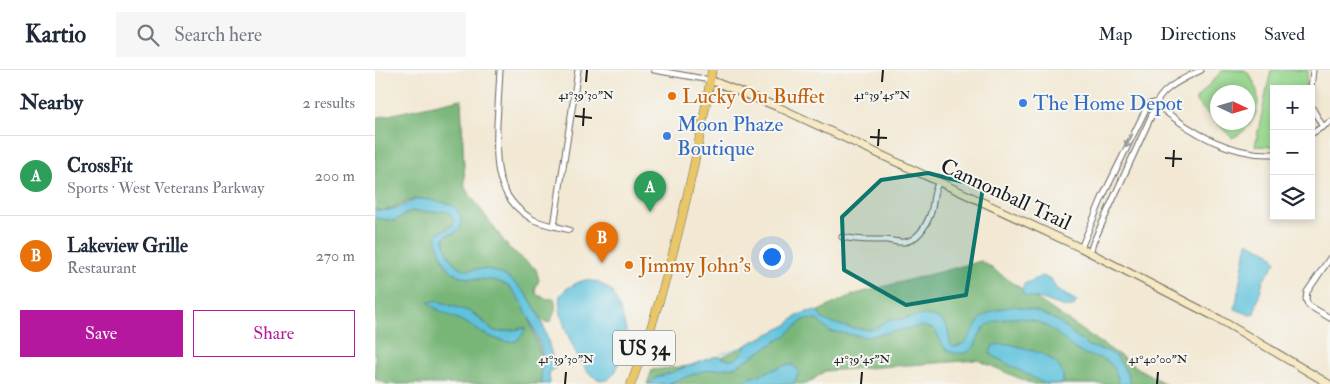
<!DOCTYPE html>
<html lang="en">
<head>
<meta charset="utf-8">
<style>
  :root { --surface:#fff; --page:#f6f6f7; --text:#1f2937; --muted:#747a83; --line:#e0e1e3; --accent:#b5179e }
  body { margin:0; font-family:"IM FELL Double Pica",serif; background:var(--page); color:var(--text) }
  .controls { position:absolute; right:15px; top:15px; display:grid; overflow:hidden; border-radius:0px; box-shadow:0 2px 8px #0003 }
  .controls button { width:45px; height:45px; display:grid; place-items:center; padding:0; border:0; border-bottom:1px solid var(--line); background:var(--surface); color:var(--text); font:25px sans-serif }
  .compass { position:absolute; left:835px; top:15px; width:45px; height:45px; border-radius:50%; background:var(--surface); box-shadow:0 2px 8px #0003; rotate:94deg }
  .you { position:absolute; left:396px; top:186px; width:18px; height:18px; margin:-12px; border:4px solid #fff; border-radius:50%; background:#1a73e8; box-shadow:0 0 0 8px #1a73e833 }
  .badge { display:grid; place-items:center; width:32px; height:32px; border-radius:50%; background:var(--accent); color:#fff; font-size:16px; font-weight:700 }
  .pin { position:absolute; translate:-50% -41px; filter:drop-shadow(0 1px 2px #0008) }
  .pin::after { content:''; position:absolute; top:26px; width:18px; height:15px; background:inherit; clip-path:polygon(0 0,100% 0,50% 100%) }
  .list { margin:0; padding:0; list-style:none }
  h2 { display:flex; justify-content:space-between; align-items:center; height:65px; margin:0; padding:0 20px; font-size:21px }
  h2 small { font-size:16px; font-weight:400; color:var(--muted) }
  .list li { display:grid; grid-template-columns:32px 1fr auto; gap:15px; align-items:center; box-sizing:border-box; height:80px; padding:0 20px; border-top:1px solid var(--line) }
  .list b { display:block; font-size:19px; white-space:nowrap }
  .list p { margin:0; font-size:16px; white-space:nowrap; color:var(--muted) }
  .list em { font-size:16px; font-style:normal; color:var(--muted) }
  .actions { display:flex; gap:10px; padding:15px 20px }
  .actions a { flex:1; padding:11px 0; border:1px solid var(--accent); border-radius:0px; text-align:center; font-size:18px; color:var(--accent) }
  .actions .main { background:var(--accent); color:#fff }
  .icon { flex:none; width:28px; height:28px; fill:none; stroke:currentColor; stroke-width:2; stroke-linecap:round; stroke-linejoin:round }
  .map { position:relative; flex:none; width:955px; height:314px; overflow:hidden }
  header { display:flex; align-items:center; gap:30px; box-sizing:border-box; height:70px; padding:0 25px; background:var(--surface); border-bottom:1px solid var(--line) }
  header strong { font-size:24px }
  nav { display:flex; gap:28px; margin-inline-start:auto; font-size:18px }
  .search { width:350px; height:45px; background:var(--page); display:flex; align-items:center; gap:12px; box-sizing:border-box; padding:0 18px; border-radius:0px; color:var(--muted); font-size:19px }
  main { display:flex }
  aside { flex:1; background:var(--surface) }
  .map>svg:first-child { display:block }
  .green { fill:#95d58c; stroke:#587854; fill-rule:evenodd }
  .forest { fill:#78b678; stroke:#4a694a; fill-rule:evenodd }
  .water { fill:#5fc2dd; stroke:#3e6f7c }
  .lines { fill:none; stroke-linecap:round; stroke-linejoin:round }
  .stream { stroke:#5fc2dd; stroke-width:1 }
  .street-casing { stroke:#67635c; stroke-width:7 }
  .secondary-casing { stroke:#67635c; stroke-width:9 }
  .primary-casing { stroke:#67635c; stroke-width:9 }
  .street { stroke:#fff; stroke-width:5 }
  .secondary { stroke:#f6e9c3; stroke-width:7 }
  .primary { stroke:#e9c769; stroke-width:8 }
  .oneway { stroke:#999 }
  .marked { fill:#0f766e; fill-opacity:0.2; stroke:#0f766e; stroke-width:4; stroke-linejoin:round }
  .ticks { fill:none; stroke:#1c1c1c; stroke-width:2 }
  .food-dot { fill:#e8710a; stroke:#f6f6f2; stroke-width:2 }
  .shop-dot { fill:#3f7fe0; stroke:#f6f6f2; stroke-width:2 }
  .labels { text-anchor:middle; stroke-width:4; stroke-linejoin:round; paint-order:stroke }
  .shield { fill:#f6f6f2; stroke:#5d5d5c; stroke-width:1 }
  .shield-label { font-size:20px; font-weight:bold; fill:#1c1c1c }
  .food-label { font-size:21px; fill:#c56008; stroke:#f6f6f2; text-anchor:start }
  .shop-label { font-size:21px; fill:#366cbe; stroke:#f6f6f2; text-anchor:start }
  .street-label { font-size:21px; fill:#1c1c1c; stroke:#f6f6f2 }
  .ticks-label { font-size:12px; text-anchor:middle; fill:#1c1c1c; stroke:#f6f6f2; stroke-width:4; stroke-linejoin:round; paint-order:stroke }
</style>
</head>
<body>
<header>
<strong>Kartio</strong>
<div class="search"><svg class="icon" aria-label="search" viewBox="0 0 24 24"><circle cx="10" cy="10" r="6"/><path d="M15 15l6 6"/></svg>Search here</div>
<nav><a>Map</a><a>Directions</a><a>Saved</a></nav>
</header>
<main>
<aside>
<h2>Nearby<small>2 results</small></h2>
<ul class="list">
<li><span class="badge" style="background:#2e9e5b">A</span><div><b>CrossFit</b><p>Sports · West Veterans Parkway</p></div><em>200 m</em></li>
<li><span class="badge" style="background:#e8710a">B</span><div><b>Lakeview Grille</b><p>Restaurant</p></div><em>270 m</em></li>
</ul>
<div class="actions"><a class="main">Save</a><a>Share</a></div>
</aside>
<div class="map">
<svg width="955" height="314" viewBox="0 0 955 314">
  <rect width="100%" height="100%" fill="#f6f6f2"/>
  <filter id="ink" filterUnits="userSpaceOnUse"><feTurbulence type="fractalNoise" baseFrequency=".02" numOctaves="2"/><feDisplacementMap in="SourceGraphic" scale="10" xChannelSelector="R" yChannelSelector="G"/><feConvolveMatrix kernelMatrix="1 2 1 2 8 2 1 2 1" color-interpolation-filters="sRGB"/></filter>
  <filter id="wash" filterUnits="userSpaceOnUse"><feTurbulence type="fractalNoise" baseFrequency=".0096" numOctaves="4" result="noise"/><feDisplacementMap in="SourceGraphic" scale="20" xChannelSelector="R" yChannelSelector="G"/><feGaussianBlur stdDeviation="1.12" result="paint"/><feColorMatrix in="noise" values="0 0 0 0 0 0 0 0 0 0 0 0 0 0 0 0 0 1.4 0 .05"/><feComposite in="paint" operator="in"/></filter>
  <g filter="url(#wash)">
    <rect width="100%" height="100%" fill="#f2e8d3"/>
    <g class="green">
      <path d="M848,0h22c22,22 15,56 -13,68l-36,-36v-3zM842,22h30v30h-30z"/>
      <polygon points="896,0 933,0 930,19 899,19 899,77 880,76"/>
    </g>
    <g class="forest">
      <path d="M86,29l4,89 44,60 27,21 3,11 -4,9 2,6 11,4 6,-1c3,10 1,16 -5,25l-8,-3c-9,-21 -24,-40 -47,-49 -9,-3 -17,0 -26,-1 -16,-2 -22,-18 -24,-32l3,-3 7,-1 6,-17c-1,-3 -3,-8 -6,-10 -3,-3 -33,-9 -38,-8 -15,3 -25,14 -41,11v-92z"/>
      <path d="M36,141c13,1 28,-2 40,2l3,8 -4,7 -13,5 10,33 12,10 21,4 7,-2 14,4 9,6 10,11 8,16 15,46 -2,9 1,14h-155l-12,-5v-161l19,3zM62,231l38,13 19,17 6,1 25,-4 -24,12c-15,-4 -23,-11 -36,-18 -13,-6 -25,-11 -36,-20z"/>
      <polygon points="606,191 766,300 791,314 657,314 603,290 450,301 432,314 272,314 277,300 332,294 477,225"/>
    </g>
    <g class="water">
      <path d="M42,129c6,0 30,3 35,6 4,2 5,5 7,9 6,12 1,19 -12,21l-3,3c2,14 8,30 24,32 5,0 10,-2 15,-1 10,0 21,6 28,11 29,21 36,56 44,88l-6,5 1,11h-8c-1,-5 -1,-10 -1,-15 1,-3 2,-5 2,-8 0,-16 -21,-63 -33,-73 -20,-17 -47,0 -63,-22 -3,-4 -5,-10 -7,-14 -2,-7 -5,-12 -3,-19l13,-5 4,-7 -3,-7 -7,-3 -11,1 -22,-1 -17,10 -19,-3v-8c15,3 28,-5 42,-11z"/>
      <polygon points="872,172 895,183 901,192 888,211 879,244 875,245 860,239"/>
      <polygon points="667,206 676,209 682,220 702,231 698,237 690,237 667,229 650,226 647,222 649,214"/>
      <path d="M211,210l12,2 14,9 9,21 5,18v7l-10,34 -8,9c-7,1 -12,-1 -18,-6 -12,-11 -35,-62 -30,-78 3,-7 19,-15 26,-16z"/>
      <path d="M62,231l34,11 23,19 7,1 24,-4c-6,30 -45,3 -59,-5 -13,-7 -26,-10 -38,-21z"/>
      <path d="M640,236l21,5 22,10 30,25 19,5 10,6 11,18 3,9h-12c-2,-7 -3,-16 -9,-21 -8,-7 -22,-6 -32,-12 -9,-5 -15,-13 -23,-19 -13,-11 -34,-17 -50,-13 -7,1 -16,4 -21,9 -10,11 -5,28 -29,25 -13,-1 -14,-15 -21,-24l-13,-3 -55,11 -37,-6 -12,-11 -10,-1 -5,2 -17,15 -50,31 -33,4 -35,13h-19l9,-7 16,-5 37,-14 7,-2 12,4 6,-1 7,-6 4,-8 41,-20c7,-9 20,-16 32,-13l3,7c14,6 33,11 49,10 8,0 11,-6 17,-9 3,-1 4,0 8,0 15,-2 35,-11 48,3 6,5 4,15 7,22l4,2c15,-3 15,-15 24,-26 8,-10 24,-13 36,-15z"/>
      <path d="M635,274c20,6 56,12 53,40h-18l-50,-27 -5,-4 3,-8z"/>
      <polygon points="411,295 418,295 424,301 421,309 418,314 347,314 364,312"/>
    </g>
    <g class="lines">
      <polyline class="stream" points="345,287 346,284 363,278 370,279"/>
    </g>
  </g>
  <g filter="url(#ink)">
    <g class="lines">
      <defs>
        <g id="street">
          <path d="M125,0c-1,18 -2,36 -3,54 -1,38 -3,72 35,95 11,6 25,7 37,11"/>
          <polyline points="279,0 335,10"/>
          <polyline points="936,19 938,0"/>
          <path d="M780,33c33,28 74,53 119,51"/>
          <polyline points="936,36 948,57"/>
          <polyline points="936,64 955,52"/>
          <polyline points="179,156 203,0"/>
          <path d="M467,167c16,3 23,3 39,3 8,-1 15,3 23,2 13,-1 22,-16 26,-27 5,-12 1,-20 9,-33"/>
          <polyline points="706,178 728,126 771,39 774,34 780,33"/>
          <path d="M715,183l3,-10 61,-133c4,-21 29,-31 47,-40"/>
          <polyline points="955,188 932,222 931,229 933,235 955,248"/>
        </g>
        <polyline id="secondary" points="335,10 403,37 706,178 844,249 954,314"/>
        <path id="primary" d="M256,314c39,-101 63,-208 81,-314"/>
      </defs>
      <use href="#street" class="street-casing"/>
      <use href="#secondary" class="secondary-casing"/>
      <use href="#primary" class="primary-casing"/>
      <use href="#street" class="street"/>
      <use href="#secondary" class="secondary"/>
      <use href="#primary" class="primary"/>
    </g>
    <defs><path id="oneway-shaft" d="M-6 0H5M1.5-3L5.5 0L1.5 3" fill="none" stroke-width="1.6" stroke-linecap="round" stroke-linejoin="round" transform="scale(1.25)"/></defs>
    <use class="oneway" href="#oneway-shaft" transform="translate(754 71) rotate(117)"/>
  </g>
  <path class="marked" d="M553,103l55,14 -17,108 -60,10 -62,-35 -2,-53 39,-37z"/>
  <path class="ticks" d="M211,12l1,-12M507,12l1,-12M200,46l17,2M208,56l1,-18M495,67l17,1M503,76l1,-17M790,88l17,1M798,97l1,-17M190,314l1,-12M486,314l1,-12M782,314l1,-12"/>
  <g class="food-dot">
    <circle cx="297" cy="26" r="5"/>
    <circle cx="254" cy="195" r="5"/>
  </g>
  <g class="shop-dot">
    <circle cx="648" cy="33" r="5"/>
    <circle cx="292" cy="66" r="5"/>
  </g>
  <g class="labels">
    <rect class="shield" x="238" y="260.5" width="62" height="35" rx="4"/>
    <g class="shield-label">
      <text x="269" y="285">US 34</text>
    </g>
    <g class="food-label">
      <text x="307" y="33">Lucky Ou Buffet</text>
      <text x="264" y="202">Jimmy John's</text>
    </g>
    <g class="shop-label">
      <text x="658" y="40">The Home Depot</text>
      <text x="302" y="61">Moon Phaze<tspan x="302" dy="24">Boutique</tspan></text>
    </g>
    <g class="street-label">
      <text transform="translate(631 124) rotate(25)" y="7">Cannonball Trail</text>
    </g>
  </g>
  <g class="ticks-label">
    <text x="211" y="29">41°39'30"N</text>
    <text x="507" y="29">41°39'45"N</text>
    <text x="191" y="293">41°39'30"N</text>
    <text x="487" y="293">41°39'45"N</text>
    <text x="783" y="293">41°40'00"N</text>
  </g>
</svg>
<div class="controls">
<button>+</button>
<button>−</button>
<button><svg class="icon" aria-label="layers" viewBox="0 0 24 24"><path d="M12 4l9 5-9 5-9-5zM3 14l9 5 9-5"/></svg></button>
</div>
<svg class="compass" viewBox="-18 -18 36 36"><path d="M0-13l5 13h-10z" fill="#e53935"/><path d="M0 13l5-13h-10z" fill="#747a83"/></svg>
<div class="you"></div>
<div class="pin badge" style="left:275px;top:142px;background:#2e9e5b">A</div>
<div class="pin badge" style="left:227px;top:193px;background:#e8710a">B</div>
</div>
</main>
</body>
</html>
